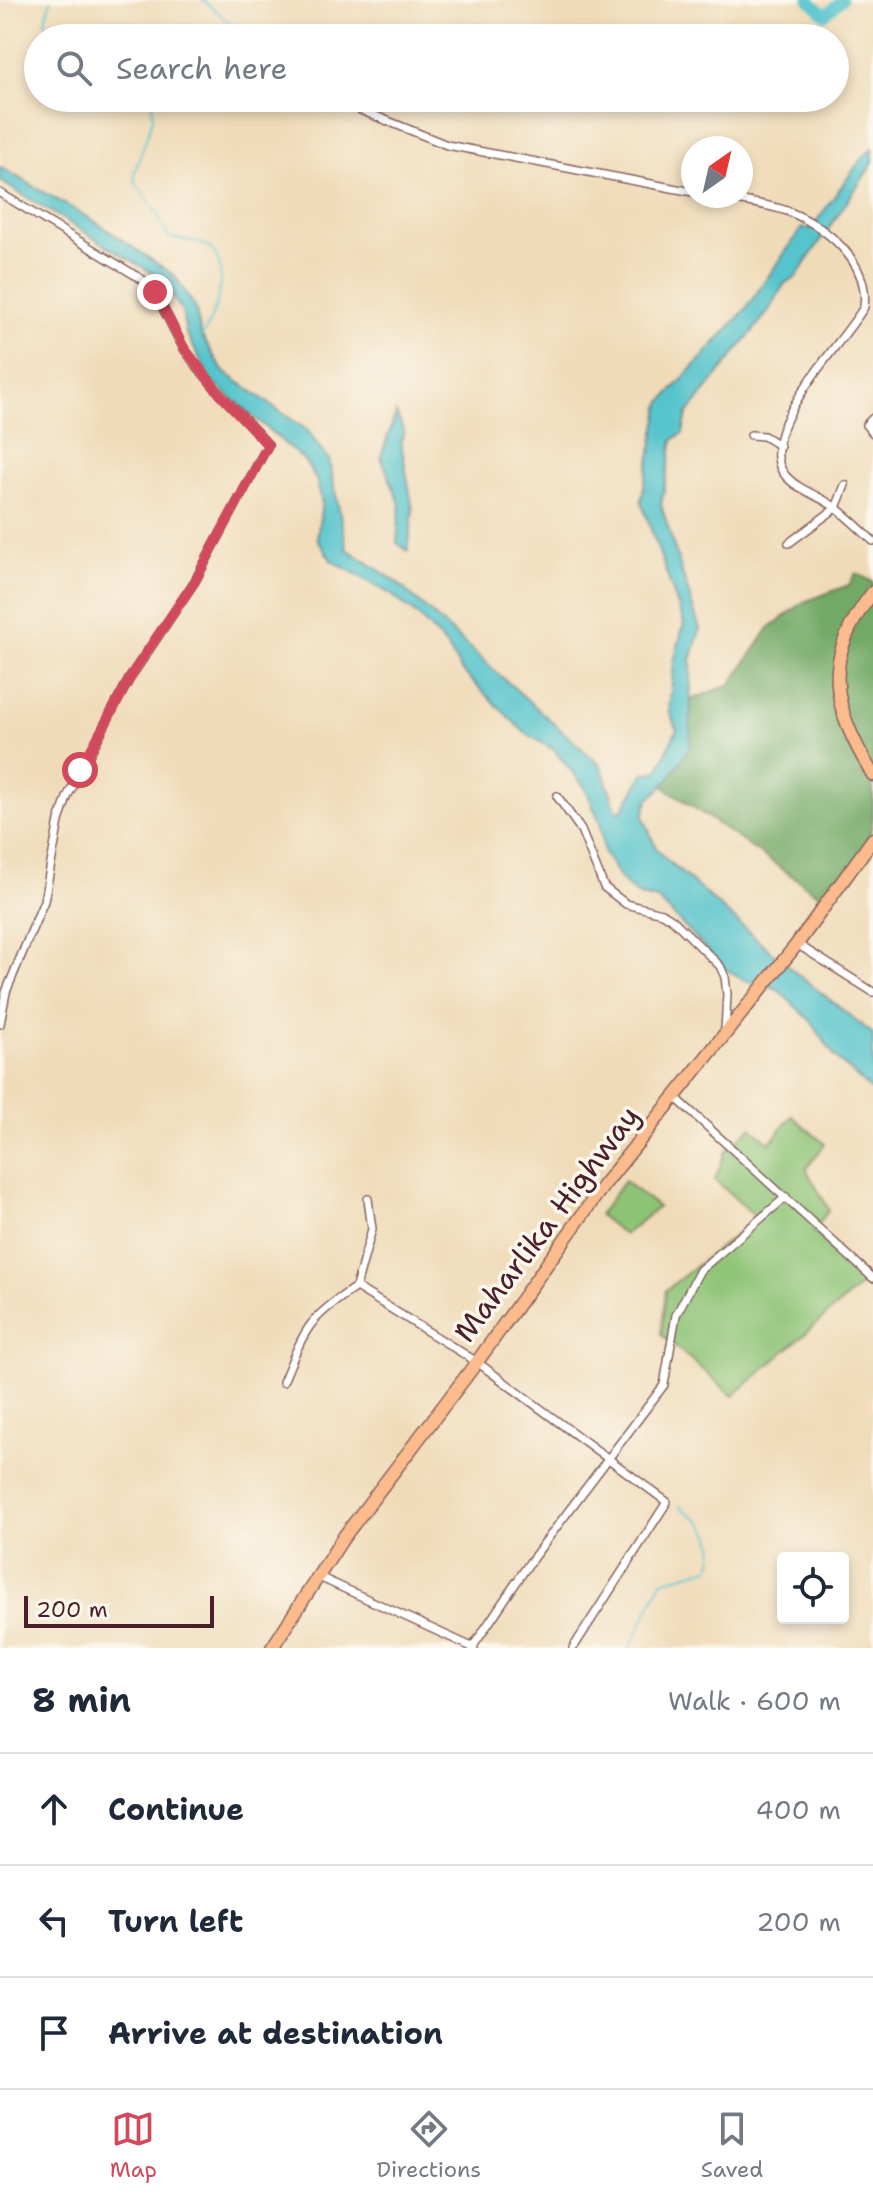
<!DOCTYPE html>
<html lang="en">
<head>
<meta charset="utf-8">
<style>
  :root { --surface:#fff; --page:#f2f2f3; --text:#1f2937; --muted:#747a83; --line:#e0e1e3; --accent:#d1495b }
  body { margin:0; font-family:"Shantell Sans",sans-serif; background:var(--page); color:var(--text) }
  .controls { position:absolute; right:24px; bottom:24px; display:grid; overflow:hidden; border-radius:8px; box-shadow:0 4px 12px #0003 }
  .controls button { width:72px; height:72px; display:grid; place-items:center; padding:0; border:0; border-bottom:2px solid var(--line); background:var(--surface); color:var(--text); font:40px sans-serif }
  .compass { position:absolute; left:681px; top:136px; width:72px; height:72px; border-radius:50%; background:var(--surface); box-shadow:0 4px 12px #0003; rotate:34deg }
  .scale { position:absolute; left:24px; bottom:20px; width:190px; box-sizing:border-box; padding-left:8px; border:4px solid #4a1f2b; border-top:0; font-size:22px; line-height:28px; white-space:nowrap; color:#4a1f2b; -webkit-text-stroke:6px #fbf7ec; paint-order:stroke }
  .stop { position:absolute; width:24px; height:24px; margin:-18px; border:6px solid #d1495b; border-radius:50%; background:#fff }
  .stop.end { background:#d1495b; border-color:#fff; box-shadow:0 2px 8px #0008 }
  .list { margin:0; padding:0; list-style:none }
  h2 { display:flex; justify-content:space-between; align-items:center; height:104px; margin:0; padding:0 32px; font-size:34px }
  h2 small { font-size:26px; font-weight:400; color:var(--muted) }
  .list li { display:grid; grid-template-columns:52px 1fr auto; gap:24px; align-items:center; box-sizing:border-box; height:112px; padding:0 32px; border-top:2px solid var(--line) }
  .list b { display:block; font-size:30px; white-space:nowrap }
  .list em { font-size:26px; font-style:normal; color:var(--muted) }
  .icon { flex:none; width:44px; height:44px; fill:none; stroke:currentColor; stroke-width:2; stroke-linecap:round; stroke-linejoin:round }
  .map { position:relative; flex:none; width:873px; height:1648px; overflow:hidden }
  .search { position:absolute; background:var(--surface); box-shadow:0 4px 12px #0003; left:24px; right:24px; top:24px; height:88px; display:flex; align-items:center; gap:20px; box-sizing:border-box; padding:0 28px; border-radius:44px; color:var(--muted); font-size:30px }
  .sheet { height:440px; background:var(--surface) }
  nav { display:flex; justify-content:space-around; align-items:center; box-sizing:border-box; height:112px; border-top:2px solid var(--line); background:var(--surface); font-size:22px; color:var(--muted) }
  nav a { display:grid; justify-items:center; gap:4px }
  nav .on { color:var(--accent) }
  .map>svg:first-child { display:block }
  .green { fill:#8dc375; stroke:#6c7150; stroke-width:2 }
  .forest { fill:#72a966; stroke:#5e6448; stroke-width:2 }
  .water { fill:#57c4cc; stroke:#50727c; stroke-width:2 }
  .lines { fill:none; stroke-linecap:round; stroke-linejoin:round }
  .stream { stroke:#57c4cc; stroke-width:2 }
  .river { stroke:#57c4cc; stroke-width:11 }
  .street-casing { stroke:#84615d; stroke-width:10 }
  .highway-casing { stroke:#84615d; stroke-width:15 }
  .street { stroke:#fff; stroke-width:7 }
  .highway { stroke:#fbbb8c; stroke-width:12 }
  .route { stroke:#d1495b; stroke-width:10 }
  .labels { text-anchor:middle; stroke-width:7; stroke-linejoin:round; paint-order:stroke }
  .street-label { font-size:30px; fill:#4a1f2b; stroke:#fbf7ec }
</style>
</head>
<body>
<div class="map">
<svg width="873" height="1648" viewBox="0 0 873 1648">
  <rect width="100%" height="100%" fill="#fbf7ec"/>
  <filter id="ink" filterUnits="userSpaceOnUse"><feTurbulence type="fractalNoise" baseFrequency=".0125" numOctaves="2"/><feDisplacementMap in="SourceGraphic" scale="16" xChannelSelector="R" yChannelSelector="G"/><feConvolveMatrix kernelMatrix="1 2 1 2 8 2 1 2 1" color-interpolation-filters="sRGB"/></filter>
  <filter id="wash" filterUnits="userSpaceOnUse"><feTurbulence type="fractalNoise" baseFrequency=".006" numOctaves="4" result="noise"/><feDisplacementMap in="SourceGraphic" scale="32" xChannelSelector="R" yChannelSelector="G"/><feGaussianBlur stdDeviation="1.8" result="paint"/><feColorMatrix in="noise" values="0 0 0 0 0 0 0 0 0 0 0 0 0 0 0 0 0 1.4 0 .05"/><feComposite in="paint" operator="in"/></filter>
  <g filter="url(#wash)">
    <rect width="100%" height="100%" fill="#f0dbb9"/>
    <g class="green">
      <polygon points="792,1116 825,1144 806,1169 829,1210 813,1231 865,1282 733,1396 661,1334 666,1290 757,1218 715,1180 726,1151 751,1127 770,1143"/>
      <polygon points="624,1181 658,1207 624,1235 599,1215"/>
    </g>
    <polygon class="forest" points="856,573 873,582 873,819 866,851 828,901 663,786 690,746 689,701 731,684 769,628 804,602 849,585"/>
    <g class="water">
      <polygon points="873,148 873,163 796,277 785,283 768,312 687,414 683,433 673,440 661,505 700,630 691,660 690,746 668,781 648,800 643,816 656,848 667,860 791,969 873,1034 873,1092 835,1057 811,1021 776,988 745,981 726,969 657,899 639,896 622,881 604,853 600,823 585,787 554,750 525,733 461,670 447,646 419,617 392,595 331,560 317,538 322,503 316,479 304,460 212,381 186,333 182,311 162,279 0,181 0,167 96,222 175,276 195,307 201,335 223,371 308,431 329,460 347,549 394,580 601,766 617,812 623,809 644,774 658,771 677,729 669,711 674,662 684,623 641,501 661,403 745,310 802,228 811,229 862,158"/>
      <polygon points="396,413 404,431 401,443 413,510 408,551 397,543 400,504 381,457"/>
    </g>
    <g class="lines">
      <g class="stream">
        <polyline points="51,0 45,21 49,28 70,29 78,38"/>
        <polyline points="203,0 248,38"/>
        <path d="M152,98l1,20 -19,56 2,10 20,27 12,26c13,4 25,2 37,8 29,15 11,70 -3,91"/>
        <path d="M630,1648l32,-67 48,-13c11,-34 -5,-43 -31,-62"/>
      </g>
      <polyline class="river" points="809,0 825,15 842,0"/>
    </g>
  </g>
  <g filter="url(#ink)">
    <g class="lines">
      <defs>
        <g id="street">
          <polyline points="331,98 447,145 693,192"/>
          <path d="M0,193l143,87c20,20 27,47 42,70 24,35 56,63 83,95l-73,136 -67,100 -60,114 -9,26 -15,80 -38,91 -6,32"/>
          <path d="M713,196c24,5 51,7 74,15 39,15 83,51 77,96 -20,35 -113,127 -79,168 12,15 36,21 51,33 13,10 25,22 37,33"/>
          <polyline points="873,418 866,425 873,433"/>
          <polyline points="751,435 764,436 780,446"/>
          <polyline points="789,543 836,508 845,485"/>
          <polyline points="557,796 581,830 604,887 626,904 662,913 673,920 720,966 725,977 727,994 725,1031"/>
          <polyline points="797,944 873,992"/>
          <polyline points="675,1097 873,1278"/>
          <polyline points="356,1287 477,1362 667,1502 573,1648"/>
          <path d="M283,1382c23,-54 23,-62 73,-95l16,-58 -4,-30"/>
          <polyline points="317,1576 474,1648"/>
          <polyline points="472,1648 530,1562 664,1385 676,1315 700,1270 786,1197"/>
        </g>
        <g id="highway">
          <path d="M873,592c-53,68 -41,114 0,183"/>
          <polyline points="272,1648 343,1538 477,1362 603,1186 797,944 873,839"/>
        </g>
      </defs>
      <use href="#street" class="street-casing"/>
      <use href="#highway" class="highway-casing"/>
      <use href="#street" class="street"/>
      <use href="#highway" class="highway"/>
    </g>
  </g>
  <g class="lines" filter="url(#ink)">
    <polyline class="route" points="80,770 135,669 195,581 268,445 219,393 184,348 155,292"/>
  </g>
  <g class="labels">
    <g class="street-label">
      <text transform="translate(547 1224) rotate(-53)" y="10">Maharlika Highway</text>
    </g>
  </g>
</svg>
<div class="controls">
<button><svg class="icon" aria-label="locate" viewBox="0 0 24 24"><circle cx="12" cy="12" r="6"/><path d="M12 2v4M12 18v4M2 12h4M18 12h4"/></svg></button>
</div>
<svg class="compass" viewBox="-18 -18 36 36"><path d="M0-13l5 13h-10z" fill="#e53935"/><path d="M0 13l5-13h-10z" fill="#747a83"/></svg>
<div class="scale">200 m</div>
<div class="stop" style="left:80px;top:770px"></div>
<div class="stop end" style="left:155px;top:292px"></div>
<div class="search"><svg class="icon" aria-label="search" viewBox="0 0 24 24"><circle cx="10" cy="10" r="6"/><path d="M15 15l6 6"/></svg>Search here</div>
</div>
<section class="sheet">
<h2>8 min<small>Walk · 600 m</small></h2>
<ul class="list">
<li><svg class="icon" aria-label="ahead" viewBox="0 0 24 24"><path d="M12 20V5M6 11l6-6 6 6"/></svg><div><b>Continue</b></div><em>400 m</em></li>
<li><svg class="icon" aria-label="left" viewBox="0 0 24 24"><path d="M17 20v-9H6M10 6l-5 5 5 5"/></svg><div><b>Turn left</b></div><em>200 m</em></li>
<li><svg class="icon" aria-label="arrive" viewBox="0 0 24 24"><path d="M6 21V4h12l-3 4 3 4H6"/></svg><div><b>Arrive at destination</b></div></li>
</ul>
</section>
<nav>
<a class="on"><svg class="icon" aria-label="map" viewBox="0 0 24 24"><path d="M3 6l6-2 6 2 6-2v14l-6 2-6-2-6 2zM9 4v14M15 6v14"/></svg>Map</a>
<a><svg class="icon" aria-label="directions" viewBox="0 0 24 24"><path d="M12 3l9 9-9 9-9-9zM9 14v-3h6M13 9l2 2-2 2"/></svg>Directions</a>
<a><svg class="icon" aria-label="saved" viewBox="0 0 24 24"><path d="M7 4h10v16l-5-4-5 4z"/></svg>Saved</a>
</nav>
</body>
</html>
